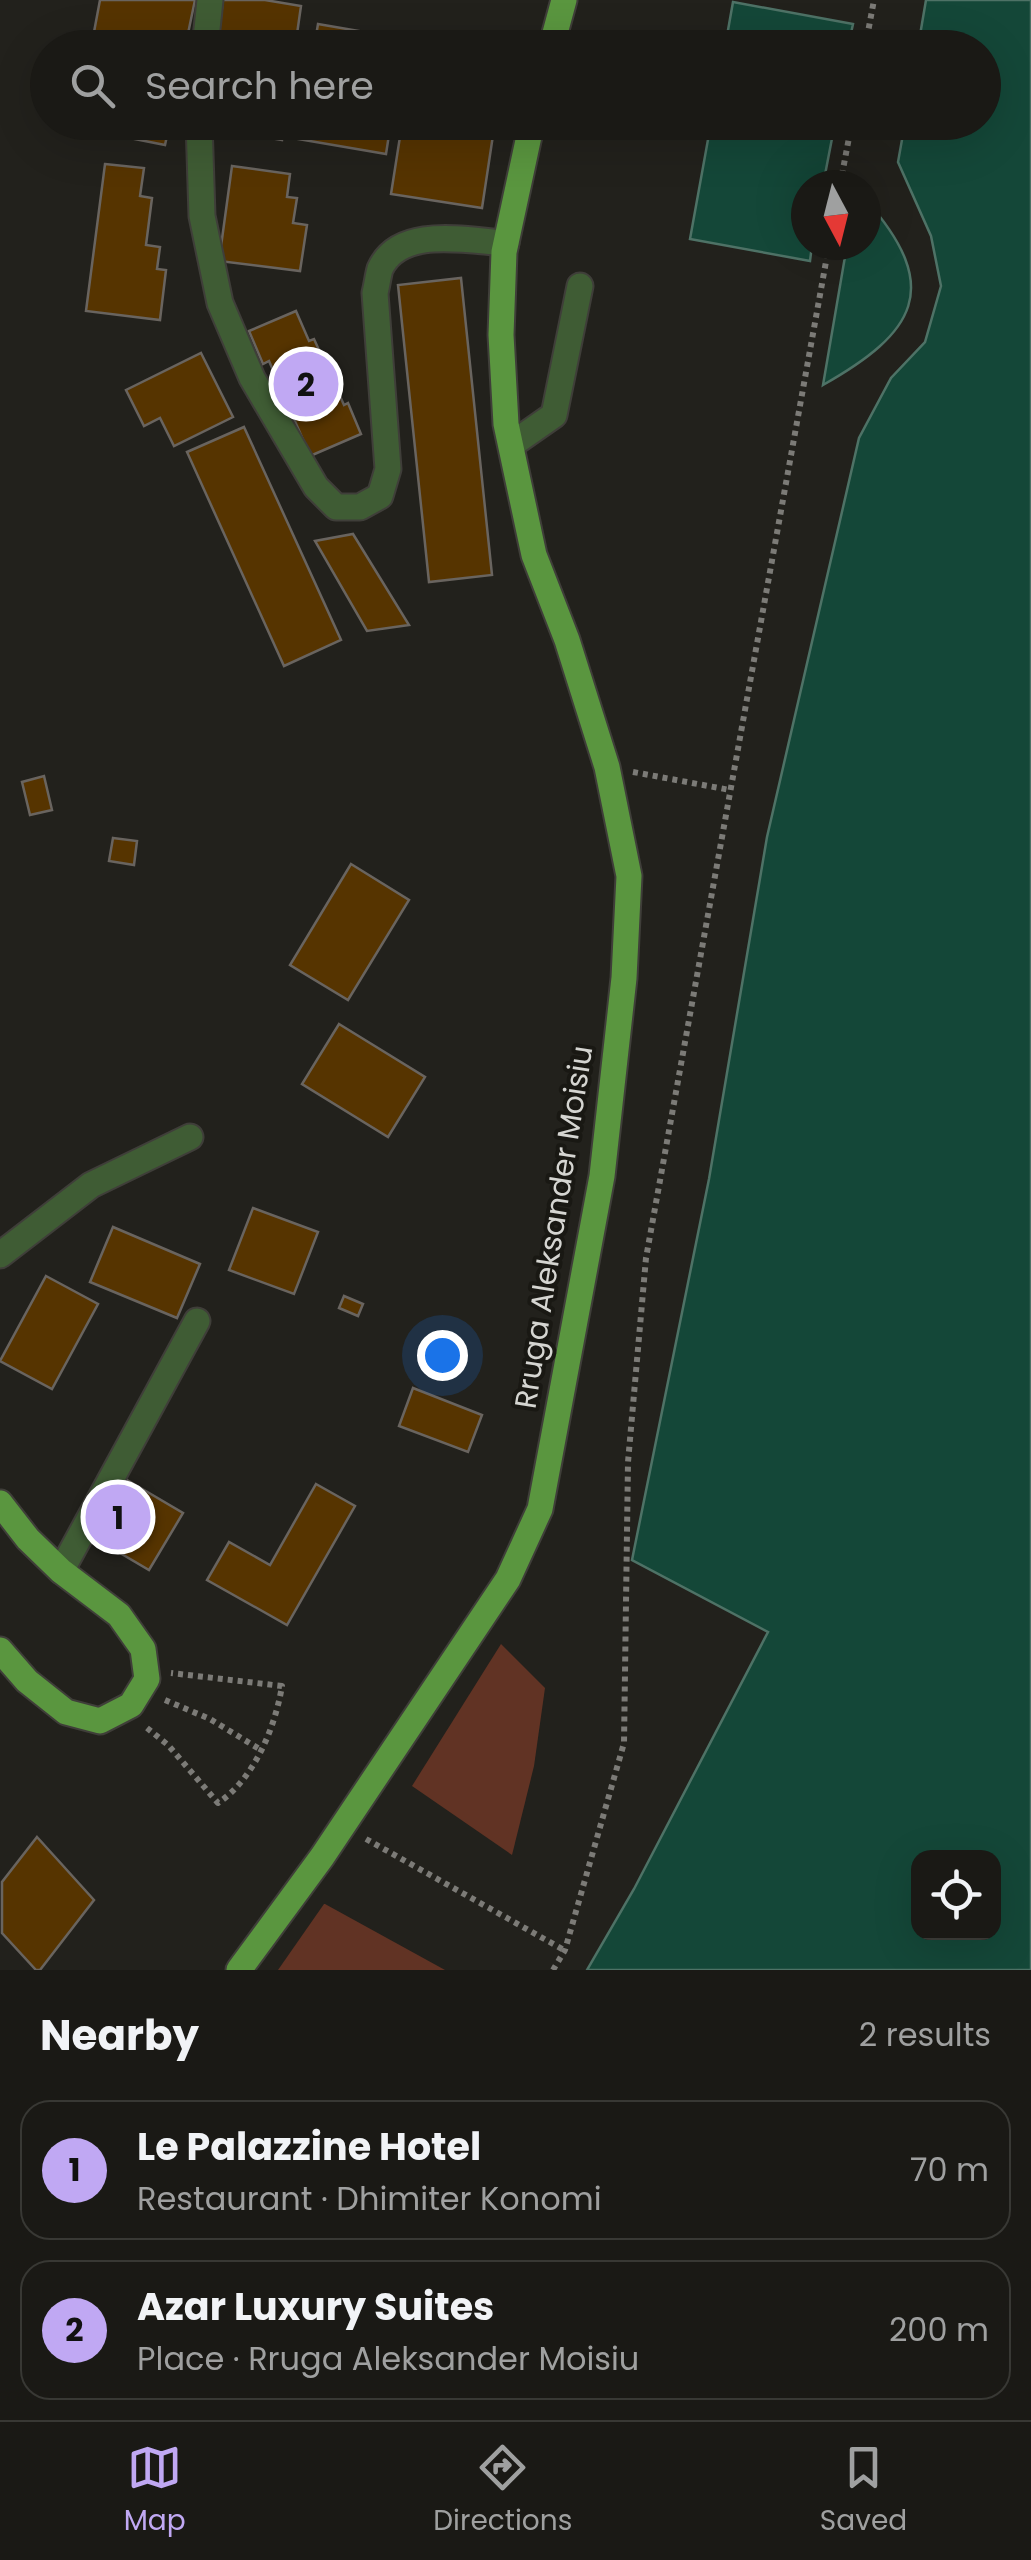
<!DOCTYPE html>
<html lang="en">
<head>
<meta charset="utf-8">
<style>
  :root { --surface:#1a1915; --page:#23221e; --text:#f1f3f6; --muted:#9fa0a0; --line:#383834; --accent:#c0a8f3 }
  body { margin:0; font-family:Poppins,sans-serif; background:var(--page); color:var(--text) }
  .controls { position:absolute; right:30px; bottom:30px; display:grid; overflow:hidden; border-radius:20px; box-shadow:0 10px 40px #0002 }
  .controls button { width:90px; height:90px; display:grid; place-items:center; padding:0; border:0; border-bottom:2px solid var(--line); background:var(--surface); color:var(--text); font:50px sans-serif }
  .compass { position:absolute; left:791px; top:170px; width:90px; height:90px; border-radius:50%; background:var(--surface); box-shadow:0 10px 40px #0002; rotate:173deg }
  .you { position:absolute; left:442px; top:1355px; width:35px; height:35px; margin:-25px; border:8px solid #fff; border-radius:50%; background:#1a73e8; box-shadow:0 0 0 15px #1a73e833 }
  .badge { display:grid; place-items:center; width:65px; height:65px; border-radius:50%; background:var(--accent); color:#111; font-size:32px; font-weight:700 }
  .pin { position:absolute; translate:-50% -50%; border:5px solid #fff; box-shadow:0 2px 10px #0006 }
  .list { margin:0; padding:0; list-style:none }
  h2 { display:flex; justify-content:space-between; align-items:center; height:130px; margin:0; padding:0 40px; font-size:42px }
  h2 small { font-size:32px; font-weight:400; color:var(--muted) }
  .list li { display:grid; grid-template-columns:65px 1fr auto; gap:30px; align-items:center; box-sizing:border-box; height:140px; margin:0 20px 20px; padding:0 20px; border:2px solid var(--line); border-radius:30px }
  .list b { display:block; font-size:38px; white-space:nowrap }
  .list p { margin:0; font-size:32px; white-space:nowrap; color:var(--muted) }
  .list em { font-size:32px; font-style:normal; color:var(--muted) }
  .icon { flex:none; width:55px; height:55px; fill:none; stroke:currentColor; stroke-width:2; stroke-linecap:round; stroke-linejoin:round }
  .map { position:relative; flex:none; width:1031px; height:1970px; overflow:hidden }
  .search { position:absolute; background:var(--surface); box-shadow:0 10px 40px #0002; left:30px; right:30px; top:30px; height:110px; display:flex; align-items:center; gap:25px; box-sizing:border-box; padding:0 35px; border-radius:55px; color:var(--muted); font-size:38px }
  .sheet { height:450px; background:var(--surface) }
  nav { display:flex; justify-content:space-around; align-items:center; box-sizing:border-box; height:140px; border-top:2px solid var(--line); background:var(--surface); font-size:28px; color:var(--muted) }
  nav a { display:grid; justify-items:center; gap:5px }
  nav .on { color:var(--accent) }
  .map>svg:first-child { display:block }
  .green { fill:#613324 }
  .water { fill:#144738; stroke:#4e7266; stroke-width:2.5; fill-rule:evenodd }
  .building { fill:#563400; stroke:#69645f; stroke-width:2.5 }
  .lines { fill:none; stroke-linecap:round; stroke-linejoin:round }
  .minor-casing { stroke:#3f3e39; stroke-width:29 }
  .major-casing { stroke:#3f3e39; stroke-width:29 }
  .path { stroke:#7c7b77; stroke-width:6; stroke-dasharray:5 5; stroke-linecap:butt }
  .minor { stroke:#3f5c34; stroke-width:25 }
  .major { stroke:#5a963f; stroke-width:25 }
  .labels { text-anchor:middle; stroke-width:8; stroke-linejoin:round; paint-order:stroke }
  .street-label { font-size:30px; fill:#d5d5d1; stroke:#191813 }
</style>
</head>
<body>
<div class="map">
<svg width="1031" height="1970" viewBox="0 0 1031 1970">
  <rect width="100%" height="100%" fill="#22211c"/>
  <g class="green">
    <polygon points="501,1644 545,1688 534,1766 512,1855 412,1786"/>
    <polygon points="324,1904 325,1904 445,1970 278,1970"/>
  </g>
  <g class="water">
    <path d="M926,0h105v1970h-444l47,-81 134,-257 -136,-72 77,-381 58,-342 92,-399 32,-60 34,-36 16,-56 -10,-50 -33,-74 7,-39 79,-1v-74l-66,-1zM918,1858h76v74h-76z"/>
    <polygon points="733,2 853,24 848,47 725,47"/>
    <polygon points="711,123 835,123 823,185 806,185 806,245 812,245 810,261 690,239"/>
    <path d="M866,200c78,88 49,133 -43,185l24,-140h19z"/>
  </g>
  <g class="building">
    <polygon points="100,0 195,0 185,48 91,48"/>
    <polygon points="223,0 265,0 301,6 295,48 217,48"/>
    <polygon points="318,24 440,45 439,48 314,48"/>
    <polygon points="75,122 170,122 165,145 74,127"/>
    <polygon points="208,122 284,122 282,140 207,127"/>
    <polygon points="301,122 391,122 386,154 298,139"/>
    <polygon points="432,122 495,122 482,208 391,194 402,124 431,129"/>
    <polygon points="105,164 144,168 140,196 152,198 146,245 160,247 157,269 166,270 160,320 86,311"/>
    <polygon points="232,166 290,174 287,197 297,198 293,223 307,225 300,271 219,261"/>
    <polygon points="461,278 492,575 429,582 398,285"/>
    <polygon points="296,311 309,341 314,339 344,405 348,403 361,434 310,456 269,361 263,364 249,331"/>
    <polygon points="201,353 233,417 174,446 160,418 144,426 126,390"/>
    <polygon points="244,427 341,640 284,666 187,452"/>
    <polygon points="353,534 409,625 367,631 315,541"/>
    <polygon points="44,776 52,810 30,815 22,782"/>
    <polygon points="113,838 137,841 134,865 109,861"/>
    <polygon points="351,864 409,900 348,1000 290,965"/>
    <polygon points="339,1024 425,1077 388,1137 302,1084"/>
    <polygon points="253,1208 318,1232 294,1294 229,1270"/>
    <polygon points="113,1227 200,1264 177,1318 90,1282"/>
    <polygon points="46,1276 98,1304 52,1389 0,1361"/>
    <polygon points="344,1296 363,1304 358,1316 339,1308"/>
    <polygon points="413,1388 482,1415 468,1452 399,1426"/>
    <polygon points="127,1480 183,1513 149,1570 93,1537"/>
    <polygon points="316,1484 355,1506 287,1625 207,1580 229,1542 270,1565"/>
    <polygon points="37,1837 94,1900 40,1970 36,1970 2,1933 2,1882"/>
  </g>
  <g class="lines">
    <defs>
      <g id="minor">
        <polyline points="205,48 210,0"/>
        <path d="M199,122l3,94 18,87 32,75 64,109 20,20h24l20,-11 8,-27 -13,-176c2,-8 3,-17 5,-24 20,-44 88,-28 126,-26"/>
        <polyline points="511,445 554,415 580,286"/>
        <polyline points="0,1255 91,1185 190,1137"/>
        <polyline points="61,1571 197,1321"/>
      </g>
      <g id="major">
        <polyline points="551,48 564,0"/>
        <polyline points="0,1503 28,1539 61,1571 119,1615 143,1649 147,1679 131,1705 100,1721 66,1712 27,1681 0,1650"/>
        <polyline points="239,1970 322,1857 508,1579 540,1509 602,1176 624,978 629,876 607,767 567,640 534,555 506,424 501,335 504,252 532,122"/>
      </g>
    </defs>
    <use href="#minor" class="minor-casing"/>
    <use href="#major" class="major-casing"/>
    <g class="path">
      <polyline points="865,48 874,0"/>
      <polyline points="840,185 852,122"/>
      <polyline points="633,772 730,790"/>
      <polyline points="165,1700 210,1719 261,1750"/>
      <path d="M147,1728l21,17 50,58c36,-24 57,-75 64,-117l-111,-13"/>
      <polyline points="366,1839 564,1950"/>
      <polyline points="553,1970 565,1950 624,1743 628,1462 646,1258 829,245"/>
    </g>
    <use href="#minor" class="minor"/>
    <use href="#major" class="major"/>
  </g>
  <g class="labels">
    <g class="street-label">
      <text transform="translate(554 1227) rotate(-81)" y="10">Rruga Aleksander Moisiu</text>
    </g>
  </g>
</svg>
<div class="controls">
<button><svg class="icon" aria-label="locate" viewBox="0 0 24 24"><circle cx="12" cy="12" r="6"/><path d="M12 2v4M12 18v4M2 12h4M18 12h4"/></svg></button>
</div>
<svg class="compass" viewBox="-18 -18 36 36"><path d="M0-13l5 13h-10z" fill="#e53935"/><path d="M0 13l5-13h-10z" fill="#9fa0a0"/></svg>
<div class="you"></div>
<div class="pin badge" style="left:118px;top:1517px">1</div>
<div class="pin badge" style="left:306px;top:384px">2</div>
<div class="search"><svg class="icon" aria-label="search" viewBox="0 0 24 24"><circle cx="10" cy="10" r="6"/><path d="M15 15l6 6"/></svg>Search here</div>
</div>
<section class="sheet">
<h2>Nearby<small>2 results</small></h2>
<ul class="list">
<li><span class="badge">1</span><div><b>Le Palazzine Hotel</b><p>Restaurant · Dhimiter Konomi</p></div><em>70 m</em></li>
<li><span class="badge">2</span><div><b>Azar Luxury Suites</b><p>Place · Rruga Aleksander Moisiu</p></div><em>200 m</em></li>
</ul>
</section>
<nav>
<a class="on"><svg class="icon" aria-label="map" viewBox="0 0 24 24"><path d="M3 6l6-2 6 2 6-2v14l-6 2-6-2-6 2zM9 4v14M15 6v14"/></svg>Map</a>
<a><svg class="icon" aria-label="directions" viewBox="0 0 24 24"><path d="M12 3l9 9-9 9-9-9zM9 14v-3h6M13 9l2 2-2 2"/></svg>Directions</a>
<a><svg class="icon" aria-label="saved" viewBox="0 0 24 24"><path d="M7 4h10v16l-5-4-5 4z"/></svg>Saved</a>
</nav>
</body>
</html>
